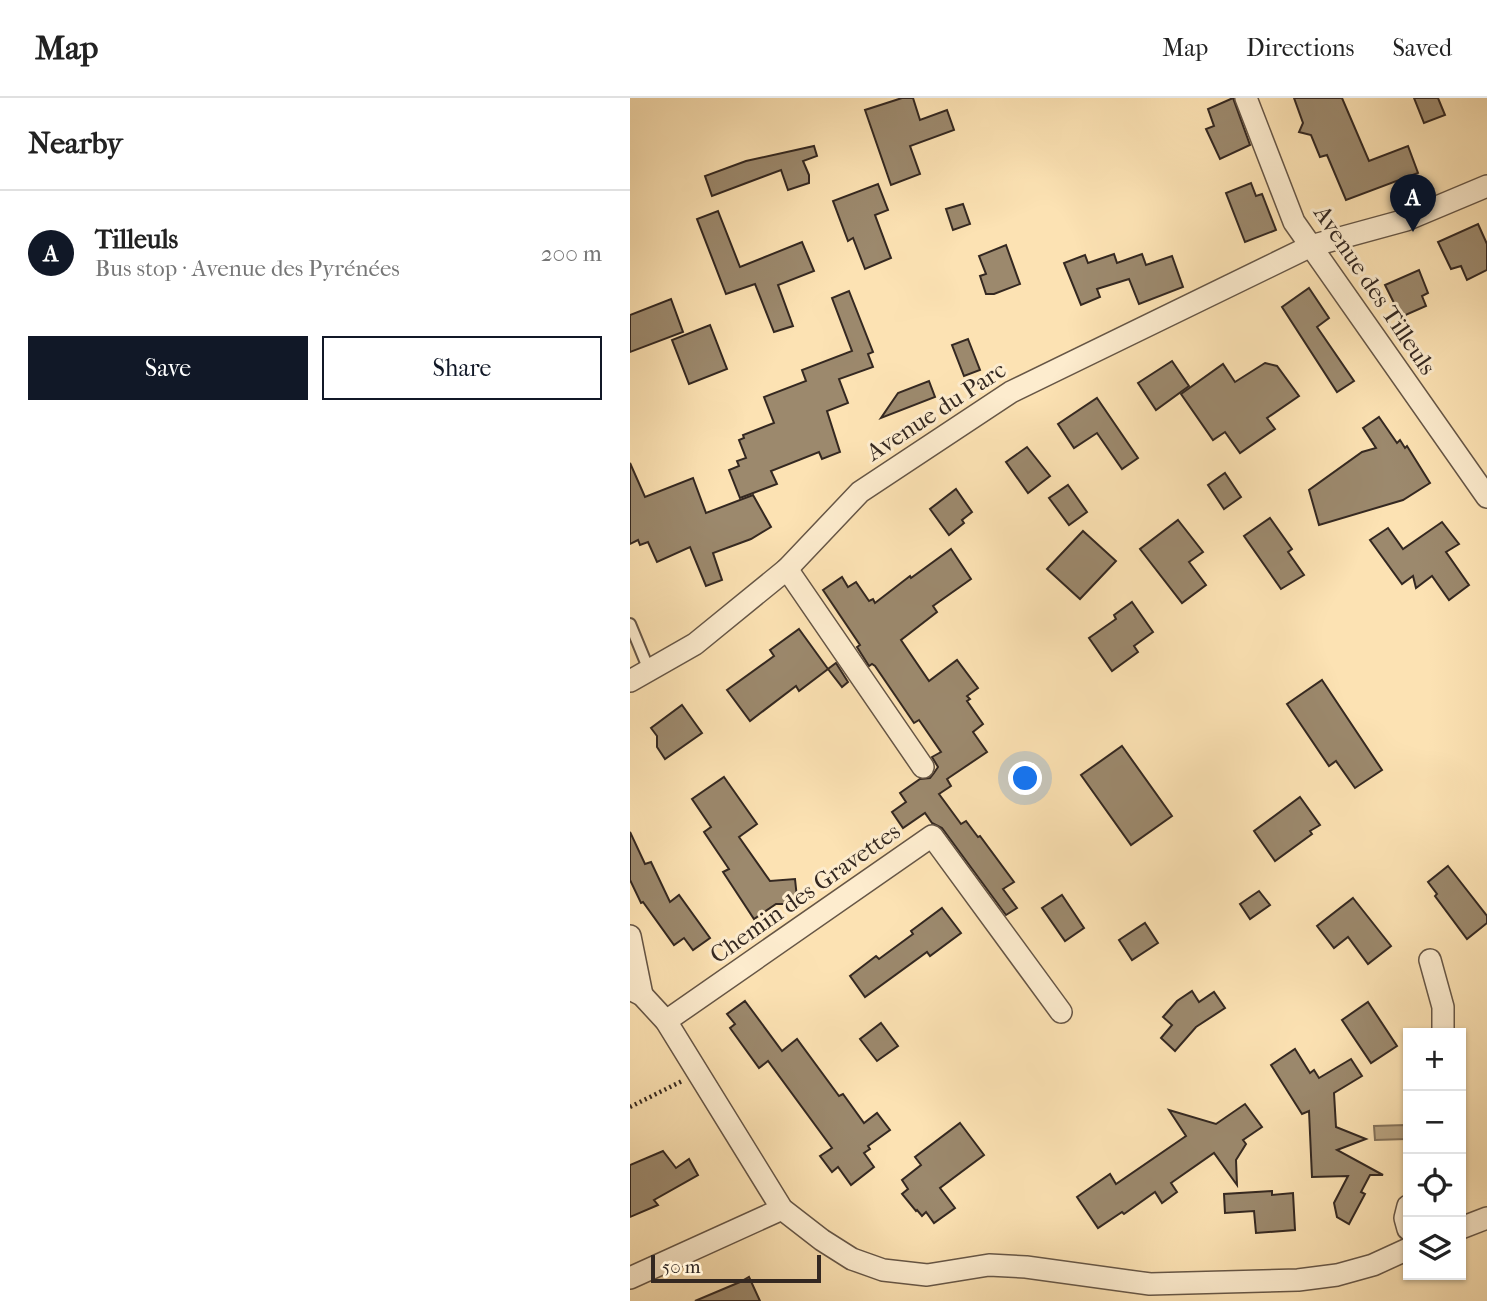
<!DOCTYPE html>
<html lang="en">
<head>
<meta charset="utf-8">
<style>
  :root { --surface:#fff; --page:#f6f6f6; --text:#222; --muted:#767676; --line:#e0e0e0; --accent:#111827 }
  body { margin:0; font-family:"IM FELL French Canon",serif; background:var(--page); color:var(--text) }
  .controls { position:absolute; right:21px; bottom:21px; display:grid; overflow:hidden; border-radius:0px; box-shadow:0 2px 5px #0004 }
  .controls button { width:63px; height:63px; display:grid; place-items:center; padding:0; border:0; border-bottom:2px solid var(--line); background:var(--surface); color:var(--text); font:35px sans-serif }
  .scale { position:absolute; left:21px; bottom:18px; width:170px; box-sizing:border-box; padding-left:7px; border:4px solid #342821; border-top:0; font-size:19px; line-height:24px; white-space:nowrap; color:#342821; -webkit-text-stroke:5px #fdecce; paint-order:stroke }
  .you { position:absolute; left:396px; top:681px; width:24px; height:24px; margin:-18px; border:5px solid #fff; border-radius:50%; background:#1a73e8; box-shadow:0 0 0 10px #1a73e833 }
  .badge { display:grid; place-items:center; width:46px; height:46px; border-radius:50%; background:var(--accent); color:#fff; font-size:23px; font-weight:700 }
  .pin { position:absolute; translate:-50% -58px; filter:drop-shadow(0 2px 4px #0008) }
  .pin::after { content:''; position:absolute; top:37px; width:24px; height:21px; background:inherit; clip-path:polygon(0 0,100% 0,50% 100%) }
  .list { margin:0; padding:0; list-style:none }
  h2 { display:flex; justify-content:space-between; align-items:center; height:91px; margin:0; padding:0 28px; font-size:30px }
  h2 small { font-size:23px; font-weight:400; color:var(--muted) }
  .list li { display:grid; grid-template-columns:46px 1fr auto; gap:21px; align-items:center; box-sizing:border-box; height:126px; padding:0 28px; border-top:2px solid var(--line) }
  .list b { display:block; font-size:26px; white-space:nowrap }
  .list p { margin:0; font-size:23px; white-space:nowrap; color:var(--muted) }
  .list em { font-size:23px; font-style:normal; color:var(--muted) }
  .actions { display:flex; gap:14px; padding:21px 28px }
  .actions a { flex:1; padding:16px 0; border:2px solid var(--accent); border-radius:0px; text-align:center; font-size:24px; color:var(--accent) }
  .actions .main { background:var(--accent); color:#fff }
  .icon { flex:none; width:38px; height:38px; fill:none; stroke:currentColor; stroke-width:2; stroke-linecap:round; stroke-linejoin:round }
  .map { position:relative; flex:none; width:857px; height:1203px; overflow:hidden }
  header { display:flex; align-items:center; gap:42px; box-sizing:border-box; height:98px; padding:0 35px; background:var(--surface); border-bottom:2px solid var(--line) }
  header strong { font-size:33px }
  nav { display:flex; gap:38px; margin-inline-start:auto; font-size:24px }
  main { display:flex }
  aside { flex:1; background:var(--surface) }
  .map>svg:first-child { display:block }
  .water { fill:#b8a381; stroke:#83725b; stroke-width:2 }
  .building { fill:#9c896d; stroke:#342821; stroke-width:2 }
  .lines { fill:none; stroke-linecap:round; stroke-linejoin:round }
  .service-casing { stroke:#665646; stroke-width:14 }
  .minor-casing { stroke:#665646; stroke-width:24 }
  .path { stroke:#342821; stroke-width:4.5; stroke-dasharray:2 3.5; stroke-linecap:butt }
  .service { stroke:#fdecce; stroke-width:10 }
  .minor { stroke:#fdecce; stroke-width:21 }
  .labels { text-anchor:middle; stroke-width:6; stroke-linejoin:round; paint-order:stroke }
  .street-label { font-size:24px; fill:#342821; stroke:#fdecce }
</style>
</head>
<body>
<header>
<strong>Map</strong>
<nav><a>Map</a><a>Directions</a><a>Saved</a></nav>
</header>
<main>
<aside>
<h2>Nearby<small></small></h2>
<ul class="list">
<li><span class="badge">A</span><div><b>Tilleuls</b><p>Bus stop · Avenue des Pyrénées</p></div><em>200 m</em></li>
</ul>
<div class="actions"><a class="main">Save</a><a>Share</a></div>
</aside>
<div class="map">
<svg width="857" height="1203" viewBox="0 0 857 1203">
  <rect width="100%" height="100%" fill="#fce2b3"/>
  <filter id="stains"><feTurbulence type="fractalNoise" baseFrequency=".00286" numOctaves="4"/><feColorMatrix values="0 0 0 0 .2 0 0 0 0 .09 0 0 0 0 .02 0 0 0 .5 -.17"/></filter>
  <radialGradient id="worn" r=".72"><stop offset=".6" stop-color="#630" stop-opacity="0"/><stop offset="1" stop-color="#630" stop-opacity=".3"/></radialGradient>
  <polygon class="water" points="775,1027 776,1041 745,1042 744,1028"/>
  <g class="building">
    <polygon points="272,0 283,0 290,22 317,12 324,32 280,48 290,76 261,87 235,12"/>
    <polygon points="603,0 620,47 590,61 576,31 584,28 578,11"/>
    <polygon points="664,0 712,0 739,63 778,48 788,75 716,102 697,57 690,59 681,37 669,34 673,25"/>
    <polygon points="784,0 808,0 815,17 794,25"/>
    <polygon points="184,48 187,58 173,63 179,77 179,85 158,92 151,72 82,98 75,78 116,63"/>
    <polygon points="621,85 626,98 632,96 646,132 615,144 596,95"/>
    <polygon points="248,86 258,112 245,117 261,160 235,171 223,140 218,143 203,103"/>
    <polygon points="333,106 340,126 323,132 316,111"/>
    <polygon points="88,113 110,169 172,144 184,173 148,187 163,228 144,234 125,186 96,196 67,121"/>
    <polygon points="848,126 857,146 857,172 837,182 831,168 821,171 808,144"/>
    <polygon points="376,147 390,186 364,196 356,196 350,178 356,176 349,158"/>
    <polygon points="484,156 487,165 512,156 516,167 542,158 553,189 509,206 499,181 467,191 470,199 451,207 434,165 455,157 458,165"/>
    <polygon points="789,172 798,195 792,198 796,208 771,219 755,187"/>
    <polygon points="679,190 699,220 687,229 724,283 707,294 652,209"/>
    <polygon points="219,193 243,254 238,256 243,269 209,281 218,305 197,313 210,354 192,361 189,354 141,373 147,386 110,400 99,372 109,368 107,363 116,360 109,342 114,340 113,337 144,325 134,299 176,283 172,272 222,253 202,200"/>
    <polygon points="41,201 53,234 0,254 0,217"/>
    <polygon points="80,227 97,271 59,286 42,242"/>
    <polygon points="338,241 350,272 334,278 322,247"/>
    <polygon points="542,263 559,288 526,312 508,285"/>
    <polygon points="635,265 647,268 669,298 637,320 645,331 610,355 595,334 583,342 551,296 593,266 605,284"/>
    <polygon points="299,283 305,299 251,320 268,295"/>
    <polygon points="467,300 508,360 492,371 467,335 444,350 428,326"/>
    <polygon points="749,319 767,345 770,342 775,350 777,348 800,385 773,402 689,427 679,392 732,354 746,350 733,330"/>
    <polygon points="397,349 420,378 398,395 376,364"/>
    <polygon points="0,365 15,399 63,380 76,415 123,397 141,429 121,441 83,455 92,482 76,488 60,449 27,464 18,444 10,447 8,442 0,446"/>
    <polygon points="595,375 611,399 594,411 578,387"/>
    <polygon points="438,387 457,414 439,427 419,400"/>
    <polygon points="326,391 342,414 332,422 334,425 319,437 300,411"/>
    <polygon points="640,420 662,451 658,454 674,477 651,491 614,438"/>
    <polygon points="548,422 573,454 559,464 576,487 552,505 510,451"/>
    <polygon points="812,424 829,446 816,454 839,487 819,502 802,478 786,490 783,478 772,486 740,442 758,430 773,451"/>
    <polygon points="453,433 486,463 450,501 417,471"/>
    <polygon points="321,451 341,481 303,508 307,514 271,542 299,583 327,562 348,590 337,598 340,601 337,603 353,626 343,634 357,654 317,681 321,688 309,696 331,726 336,723 348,739 350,738 384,784 373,791 387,810 376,817 312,730 302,725 295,715 273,730 262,714 276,704 270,695 290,681 300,680 304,675 308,669 302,659 311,654 289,622 284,625 245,568 242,566 239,568 227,549 230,547 193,492 212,479 218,489 226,484 239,503 243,501 245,505 280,478 281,480"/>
    <polygon points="502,504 523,534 504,548 508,554 482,573 459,540 486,521 484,517"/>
    <polygon points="169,531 198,571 169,593 166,588 120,623 97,592 144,558 140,552"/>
    <polygon points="206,565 218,584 212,589 198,571"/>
    <polygon points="692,582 752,672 725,690 706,663 699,668 657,606"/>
    <polygon points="52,607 72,635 35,661 27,649 27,638 21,630"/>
    <polygon points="492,648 542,718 501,747 451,677"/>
    <polygon points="94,679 127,726 109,739 140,783 165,781 167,800 164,800 164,806 146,806 124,821 93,774 99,771 74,734 81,729 62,701"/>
    <polygon points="670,699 690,727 680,733 682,736 645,763 624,733"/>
    <polygon points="0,734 15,766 21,764 40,804 49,797 80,840 63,852 54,840 44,847 13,804 11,805 0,782"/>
    <polygon points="818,768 857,818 857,825 837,841 805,798 807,796 798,784"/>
    <polygon points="629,793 640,807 620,821 610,806"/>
    <polygon points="432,797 454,830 435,843 412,810"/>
    <polygon points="723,800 761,848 738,866 718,839 704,850 687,828"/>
    <polygon points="312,810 331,835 300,858 297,854 235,899 220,878 246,858 249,861 283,836 281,833"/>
    <polygon points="515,825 528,845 502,862 489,842"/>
    <polygon points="562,893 569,904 584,894 595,910 566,929 545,953 531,940 542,927 533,919 547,903"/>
    <polygon points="115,903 152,953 167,941 209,998 213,996 234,1025 247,1015 260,1032 238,1048 240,1051 234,1055 244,1069 221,1087 208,1069 202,1074 190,1058 202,1050 138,963 129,970 100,930 105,926 97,916"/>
    <polygon points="738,904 767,948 741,965 712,922"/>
    <polygon points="251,925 268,948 247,963 230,941"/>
    <polygon points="665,951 680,975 684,972 689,980 721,961 732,978 704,995 706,1029 736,1041 707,1052 753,1077 740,1077 731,1094 735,1096 719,1126 707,1119 704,1105 718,1078 682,1079 679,1013 672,1016 641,967"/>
    <polygon points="615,1006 632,1029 613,1042 616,1046 606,1062 607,1087 584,1055 541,1085 547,1094 532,1105 525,1094 494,1116 492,1114 468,1130 447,1099 480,1076 486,1086 556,1038 539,1012 586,1026"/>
    <polygon points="330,1025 354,1057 310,1090 325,1110 304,1125 296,1114 292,1118 287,1112 286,1113 272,1096 278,1091 272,1082 291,1067 285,1059"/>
    <polygon points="33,1053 46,1070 59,1061 68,1077 24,1102 28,1107 0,1119 0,1067"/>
    <polygon points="642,1093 642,1097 663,1095 665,1132 626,1135 624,1113 595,1115 594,1096"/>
    <polygon points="119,1179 130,1203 65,1203 110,1184"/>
  </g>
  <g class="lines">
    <defs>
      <polyline id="service" points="0,526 19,572"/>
      <g id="minor">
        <polyline points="616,0 664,124 857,399"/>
        <polyline points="157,471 293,669"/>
        <polyline points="0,583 65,546 157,471 230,394 381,294 681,148 776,122 857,88"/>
        <polyline points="0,838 12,897"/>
        <polyline points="800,862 813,909 813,935"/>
        <polyline points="0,891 12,897 36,923 152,1111 192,1142 222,1161 253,1172 297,1177 359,1167 396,1169 520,1186 668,1182 707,1177 743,1167 778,1151"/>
        <polyline points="36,923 302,738 431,914"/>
        <polyline points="778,1108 775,1120 778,1131"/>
        <polyline points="831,1130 857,1120"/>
        <polyline points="0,1180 152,1111"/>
      </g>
    </defs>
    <use href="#service" class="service-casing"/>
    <use href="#minor" class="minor-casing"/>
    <polyline class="path" points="0,1009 52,983"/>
    <use href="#service" class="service"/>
    <use href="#minor" class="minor"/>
  </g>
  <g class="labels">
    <g class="street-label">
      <text transform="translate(745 192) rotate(56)" y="8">Avenue des Tilleuls</text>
      <text transform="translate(306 313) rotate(-33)" y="8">Avenue du Parc</text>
      <text transform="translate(175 795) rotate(-35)" y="8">Chemin des Gravettes</text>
    </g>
  </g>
  <rect width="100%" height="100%" filter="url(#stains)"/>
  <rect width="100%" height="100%" fill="url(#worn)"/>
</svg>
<div class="controls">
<button>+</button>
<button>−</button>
<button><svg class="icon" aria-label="locate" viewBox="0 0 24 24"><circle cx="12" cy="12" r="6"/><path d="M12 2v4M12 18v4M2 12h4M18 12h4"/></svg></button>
<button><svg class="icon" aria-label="layers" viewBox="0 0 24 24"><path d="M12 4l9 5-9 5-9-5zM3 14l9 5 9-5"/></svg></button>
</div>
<div class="scale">50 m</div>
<div class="you"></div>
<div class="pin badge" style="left:783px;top:134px">A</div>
</div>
</main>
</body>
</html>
